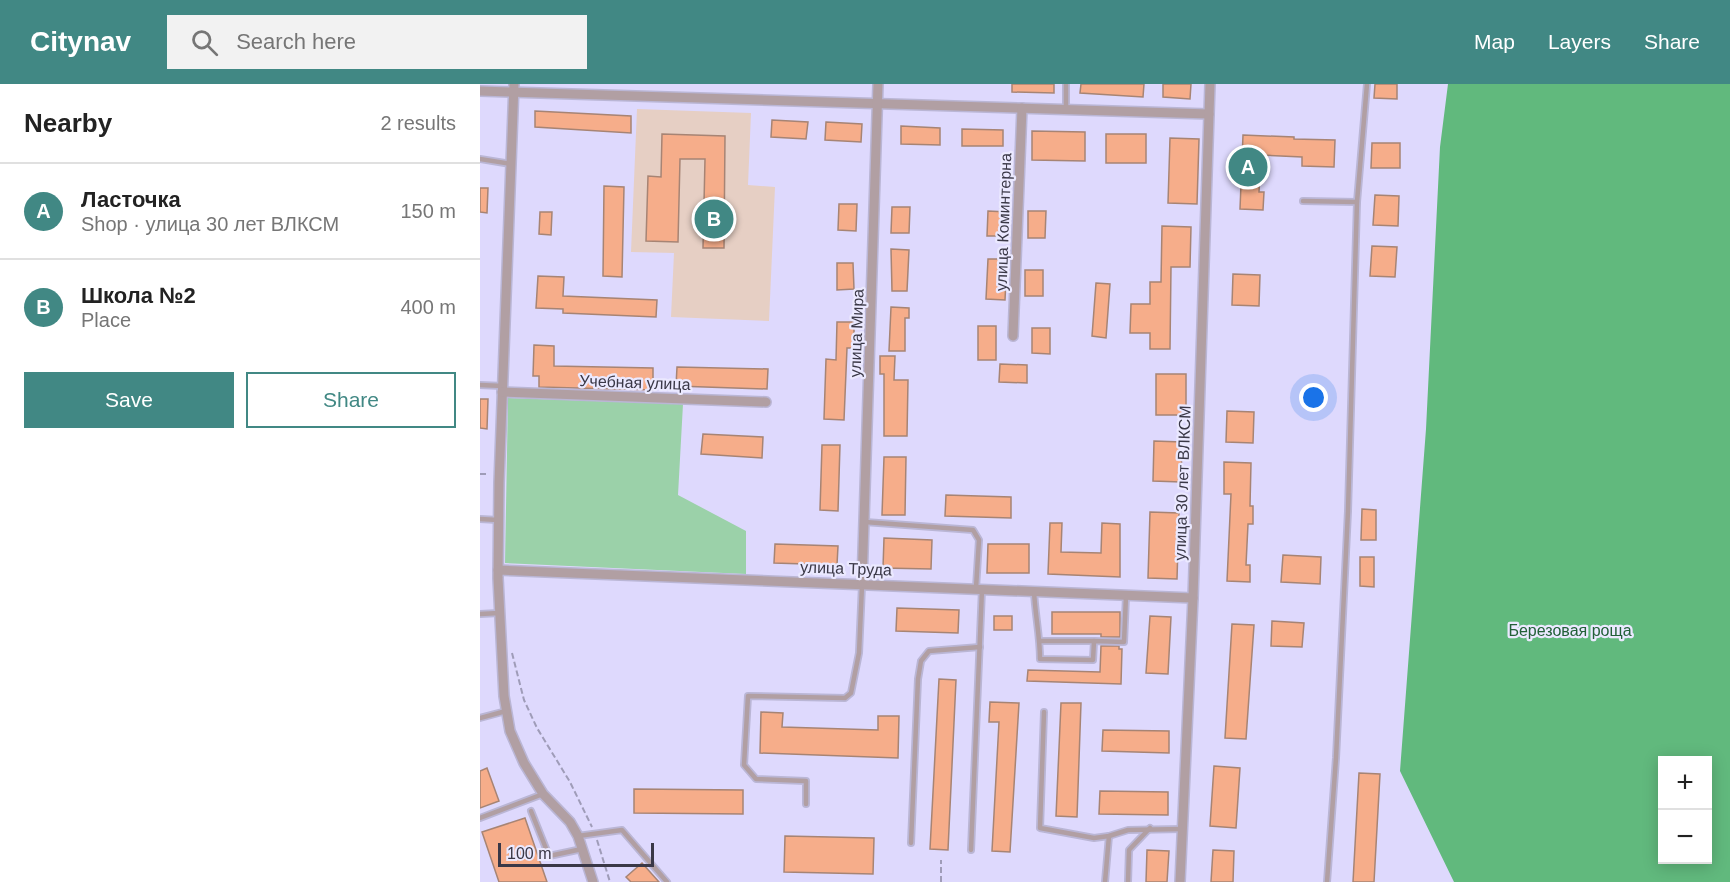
<!DOCTYPE html>
<html lang="en">
<head>
<meta charset="utf-8">
<style>
  :root { --surface:#fff; --page:#f2f2f2; --text:#222; --muted:#767676; --line:#e0e0e0; --accent:#418884 }
  body { margin:0; font-family:Helvetica,sans-serif; background:var(--page); color:var(--text) }
  .controls { position:absolute; right:18px; bottom:18px; display:grid; overflow:hidden; border-radius:0px; box-shadow:0 3px 15px #0003 }
  .controls button { width:54px; height:54px; display:grid; place-items:center; padding:0; border:0; border-bottom:2px solid var(--line); background:var(--surface); color:var(--text); font:30px sans-serif }
  .scale { position:absolute; left:18px; bottom:15px; width:156px; box-sizing:border-box; padding-left:6px; border:3px solid #3a3847; border-top:0; font-size:16px; line-height:21px; white-space:nowrap; color:#3a3847; -webkit-text-stroke:4px #ebe9ff; paint-order:stroke }
  .you { position:absolute; left:834px; top:314px; width:21px; height:21px; margin:-15px; border:4px solid #fff; border-radius:50%; background:#1a73e8; box-shadow:0 0 0 9px #1a73e833 }
  .badge { display:grid; place-items:center; width:39px; height:39px; border-radius:50%; background:var(--accent); color:#fff; font-size:20px; font-weight:700 }
  .pin { position:absolute; translate:-50% -50%; border:3px solid #fff; box-shadow:0 2px 6px #0006 }
  .list { margin:0; padding:0; list-style:none }
  h2 { display:flex; justify-content:space-between; align-items:center; height:78px; margin:0; padding:0 24px; font-size:26px }
  h2 small { font-size:20px; font-weight:400; color:var(--muted) }
  .list li { display:grid; grid-template-columns:39px 1fr auto; gap:18px; align-items:center; box-sizing:border-box; height:96px; padding:0 24px; border-top:2px solid var(--line) }
  .list b { display:block; font-size:22px; white-space:nowrap }
  .list p { margin:0; font-size:20px; white-space:nowrap; color:var(--muted) }
  .list em { font-size:20px; font-style:normal; color:var(--muted) }
  .actions { display:flex; gap:12px; padding:18px 24px }
  .actions a { flex:1; padding:14px 0; border:2px solid var(--accent); border-radius:0px; text-align:center; font-size:21px; color:var(--accent) }
  .actions .main { background:var(--accent); color:#fff }
  .icon { flex:none; width:33px; height:33px; fill:none; stroke:currentColor; stroke-width:2; stroke-linecap:round; stroke-linejoin:round }
  .map { position:relative; flex:none; width:1250px; height:798px; overflow:hidden }
  header { display:flex; align-items:center; gap:36px; box-sizing:border-box; height:84px; padding:0 30px; background:var(--accent); color:#fff }
  header strong { font-size:28px }
  nav { display:flex; gap:33px; margin-inline-start:auto; font-size:21px }
  .search { width:420px; height:54px; background:var(--page); display:flex; align-items:center; gap:15px; box-sizing:border-box; padding:0 21px; border-radius:0px; color:var(--muted); font-size:22px }
  main { display:flex }
  aside { flex:1; background:var(--surface) }
  .map>svg:first-child { display:block }
  .education { fill:#e6cfc4 }
  .green { fill:#9bd1a9 }
  .forest { fill:#61b97d; fill-rule:evenodd }
  .building { fill:#f6ad8a; stroke:#a78474; stroke-width:1.5 }
  .lines { fill:none; stroke-linecap:round; stroke-linejoin:round }
  .lane-casing { stroke:#bab6d5; stroke-width:8 }
  .street-casing { stroke:#bab6d5; stroke-width:12 }
  .path { stroke:#9f9cb8; stroke-width:2; stroke-dasharray:6 3; stroke-linecap:butt }
  .lane { stroke:#b19fa3; stroke-width:4.5 }
  .street { stroke:#b19fa3; stroke-width:9 }
  .labels { text-anchor:middle; stroke-width:4.5; stroke-linejoin:round; paint-order:stroke }
  .street-label { font-size:16px; fill:#3a3847; stroke:#ebe9ff }
  .park-label { font-size:16px; fill:#226038; stroke:#ebe9ff }
</style>
</head>
<body>
<header>
<strong>Citynav</strong>
<div class="search"><svg class="icon" aria-label="search" viewBox="0 0 24 24"><circle cx="10" cy="10" r="6"/><path d="M15 15l6 6"/></svg>Search here</div>
<nav><a>Map</a><a>Layers</a><a>Share</a></nav>
</header>
<main>
<aside>
<h2>Nearby<small>2 results</small></h2>
<ul class="list">
<li><span class="badge">A</span><div><b>Ласточка</b><p>Shop · улица 30 лет ВЛКСМ</p></div><em>150 m</em></li>
<li><span class="badge">B</span><div><b>Школа №2</b><p>Place</p></div><em>400 m</em></li>
</ul>
<div class="actions"><a class="main">Save</a><a>Share</a></div>
</aside>
<div class="map">
<svg width="1250" height="798" viewBox="0 0 1250 798">
  <rect width="100%" height="100%" fill="#ded9fd"/>
  <polygon class="education" points="157,25 271,29 268,101 295,103 289,237 191,233 194,169 151,168"/>
  <polygon class="green" points="28,314 203,320 198,411 266,447 266,490 25,479"/>
  <path class="forest" d="M968,0h282v798h-276l-54,-111 26,-342 14,-282zM1182,676h46v100h-46z"/>
  <g class="building">
    <polygon points="532,0 574,0 574,9 532,8"/>
    <polygon points="601,0 664,0 663,13 600,9"/>
    <polygon points="683,0 711,0 710,15 683,13"/>
    <polygon points="895,0 917,0 917,15 894,14"/>
    <polygon points="55,27 151,32 151,49 55,43"/>
    <polygon points="292,36 328,38 326,55 291,53"/>
    <polygon points="346,38 382,40 381,58 345,56"/>
    <polygon points="421,42 460,44 460,61 421,60"/>
    <polygon points="482,45 523,46 523,62 482,62"/>
    <polygon points="552,47 605,48 605,77 552,76"/>
    <polygon points="182,50 245,52 244,164 223,164 225,75 200,75 198,158 166,157 168,92 181,93"/>
    <rect x="626" y="50" width="40" height="29"/>
    <polygon points="763,51 814,53 814,55 855,56 854,83 822,82 822,73 781,71 779,108 784,108 783,126 760,125"/>
    <polygon points="690,54 719,55 717,120 688,119"/>
    <polygon points="892,59 920,59 920,84 891,84"/>
    <polygon points="124,102 144,103 142,193 123,192"/>
    <polygon points="0,104 8,104 7,129 0,128"/>
    <polygon points="895,111 919,112 918,142 893,141"/>
    <polygon points="359,120 377,120 376,147 358,146"/>
    <polygon points="412,123 430,123 429,149 411,149"/>
    <polygon points="508,127 527,128 527,152 507,152"/>
    <polygon points="548,127 566,127 565,154 548,154"/>
    <polygon points="60,128 72,128 71,151 59,150"/>
    <polygon points="682,142 711,143 710,183 691,183 690,265 670,265 670,249 650,249 651,220 670,220 670,198 681,198"/>
    <polygon points="892,162 917,163 915,193 890,192"/>
    <polygon points="411,165 429,166 427,207 412,207"/>
    <polygon points="508,175 527,175 525,216 506,215"/>
    <polygon points="357,179 373,179 374,205 357,206"/>
    <rect x="545" y="186" width="18" height="26"/>
    <polygon points="753,190 780,191 779,222 752,221"/>
    <polygon points="58,192 84,193 83,212 177,216 176,233 83,229 83,225 56,224"/>
    <polygon points="616,199 630,200 626,254 612,252"/>
    <polygon points="411,223 429,224 429,234 425,234 425,267 409,267"/>
    <polygon points="357,238 374,238 374,264 367,264 364,336 344,335 346,275 356,276"/>
    <rect x="498" y="242" width="18" height="34"/>
    <polygon points="552,244 570,244 570,270 552,269"/>
    <polygon points="54,261 74,262 74,282 173,284 173,306 59,303 59,292 53,292"/>
    <polygon points="400,272 415,272 414,296 428,296 427,352 404,352 404,290 400,290"/>
    <polygon points="520,280 547,281 547,299 519,298"/>
    <polygon points="197,283 288,285 287,305 196,302"/>
    <rect x="676" y="290" width="30" height="41"/>
    <polygon points="0,315 8,315 7,345 0,344"/>
    <polygon points="747,327 774,328 773,359 746,358"/>
    <polygon points="223,350 283,353 282,374 221,370"/>
    <polygon points="674,357 702,358 701,398 673,397"/>
    <polygon points="342,361 360,361 358,427 340,426"/>
    <polygon points="404,373 426,373 425,431 402,431"/>
    <polygon points="744,378 771,379 770,422 773,422 773,440 768,440 766,481 770,481 770,498 747,497 751,410 744,410"/>
    <polygon points="466,411 531,413 531,434 465,432"/>
    <polygon points="882,425 896,426 896,456 881,456"/>
    <polygon points="670,428 699,429 697,495 668,494"/>
    <polygon points="570,439 582,439 581,468 621,469 622,439 640,440 640,493 568,490"/>
    <polygon points="404,454 452,456 451,485 403,484"/>
    <polygon points="295,460 358,462 357,481 294,479"/>
    <polygon points="508,460 549,460 549,489 507,489"/>
    <polygon points="803,471 841,473 840,500 801,498"/>
    <polygon points="880,473 894,473 894,503 880,502"/>
    <polygon points="417,524 479,526 478,549 416,547"/>
    <polygon points="572,528 640,528 640,553 621,553 621,550 572,550"/>
    <rect x="514" y="532" width="18" height="14"/>
    <polygon points="670,532 691,533 688,590 666,589"/>
    <polygon points="792,537 824,539 822,563 791,562"/>
    <polygon points="752,540 774,541 766,655 745,654"/>
    <polygon points="621,562 639,562 639,565 642,565 641,600 547,597 548,586 620,588"/>
    <polygon points="459,595 476,596 468,766 450,765"/>
    <polygon points="510,618 539,619 530,768 512,767 519,638 509,638"/>
    <polygon points="581,619 601,619 597,733 576,732"/>
    <polygon points="281,628 303,629 302,643 398,646 398,632 419,632 418,674 280,669"/>
    <polygon points="623,646 689,647 689,669 622,667"/>
    <polygon points="734,682 760,684 756,744 730,742"/>
    <polygon points="7,684 19,717 0,724 0,687"/>
    <polygon points="879,689 900,690 894,798 873,798"/>
    <polygon points="154,705 263,706 263,730 154,729"/>
    <polygon points="620,707 688,708 688,731 619,730"/>
    <polygon points="45,734 67,798 19,798 2,748"/>
    <polygon points="305,752 394,754 393,790 304,788"/>
    <polygon points="667,766 689,767 687,798 666,798"/>
    <polygon points="733,766 754,767 753,798 731,798"/>
    <polygon points="162,779 179,798 151,798 146,793"/>
  </g>
  <g class="lines">
    <defs>
      <g id="lane">
        <polyline points="586,0 586,26"/>
        <polyline points="0,75 31,80"/>
        <polyline points="823,117 877,118"/>
        <polyline points="0,301 23,302"/>
        <polyline points="0,435 18,436"/>
        <polyline points="385,438 493,446 499,456 496,504"/>
        <path d="M554,507c1,23 6,45 6,68l53,1 1,-19 30,1 2,-46"/>
        <polyline points="0,530 19,529"/>
        <polyline points="560,557 614,557"/>
        <polyline points="564,628 560,744 614,754 629,752 648,746 702,745"/>
        <polyline points="0,634 26,627"/>
        <polyline points="326,720 326,697 276,695 264,681 268,612 365,614 371,609 379,569 382,501"/>
        <polyline points="51,727 69,772 102,765"/>
        <polyline points="0,734 63,710"/>
        <polyline points="98,752 142,746 187,798"/>
        <polyline points="431,759 438,595 441,577 449,567 500,563"/>
        <polyline points="491,766 502,505"/>
        <polyline points="625,798 629,752"/>
        <polyline points="648,798 649,766 670,744"/>
        <polyline points="847,798 856,674 868,427 877,118 887,0"/>
      </g>
      <g id="street">
        <polyline points="34,0 19,399 18,494 24,612 30,647 44,679 63,710 90,738 98,752 113,798"/>
        <polyline points="0,7 729,30"/>
        <polyline points="533,252 542,24"/>
        <polyline points="22,308 286,318"/>
        <polyline points="18,486 713,514"/>
        <polyline points="382,499 398,0"/>
        <polyline points="700,798 713,514 730,0"/>
      </g>
    </defs>
    <use href="#lane" class="lane-casing"/>
    <use href="#street" class="street-casing"/>
    <g class="path">
      <polyline points="0,390 9,390"/>
      <polyline points="32,569 44,616 57,644 90,698 112,743"/>
      <polyline points="117,756 130,798"/>
      <polyline points="461,798 461,776"/>
    </g>
    <use href="#lane" class="lane"/>
    <use href="#street" class="street"/>
  </g>
  <g class="labels">
    <g class="street-label">
      <text transform="translate(523 138) rotate(-88)" y="6">улица Коминтерна</text>
      <text transform="translate(376 249) rotate(-88)" y="6">улица Мира</text>
      <text transform="translate(155 298) rotate(2)" y="6">Учебная улица</text>
      <text transform="translate(702 399) rotate(-88)" y="6">улица 30 лет ВЛКСМ</text>
      <text transform="translate(366 484) rotate(2)" y="6">улица Труда</text>
    </g>
    <g class="park-label">
      <text x="1090" y="552">Березовая роща</text>
    </g>
  </g>
</svg>
<div class="controls">
<button>+</button>
<button>−</button>
</div>
<div class="scale">100 m</div>
<div class="you"></div>
<div class="pin badge" style="left:768px;top:83px">A</div>
<div class="pin badge" style="left:234px;top:135px">B</div>
</div>
</main>
</body>
</html>
